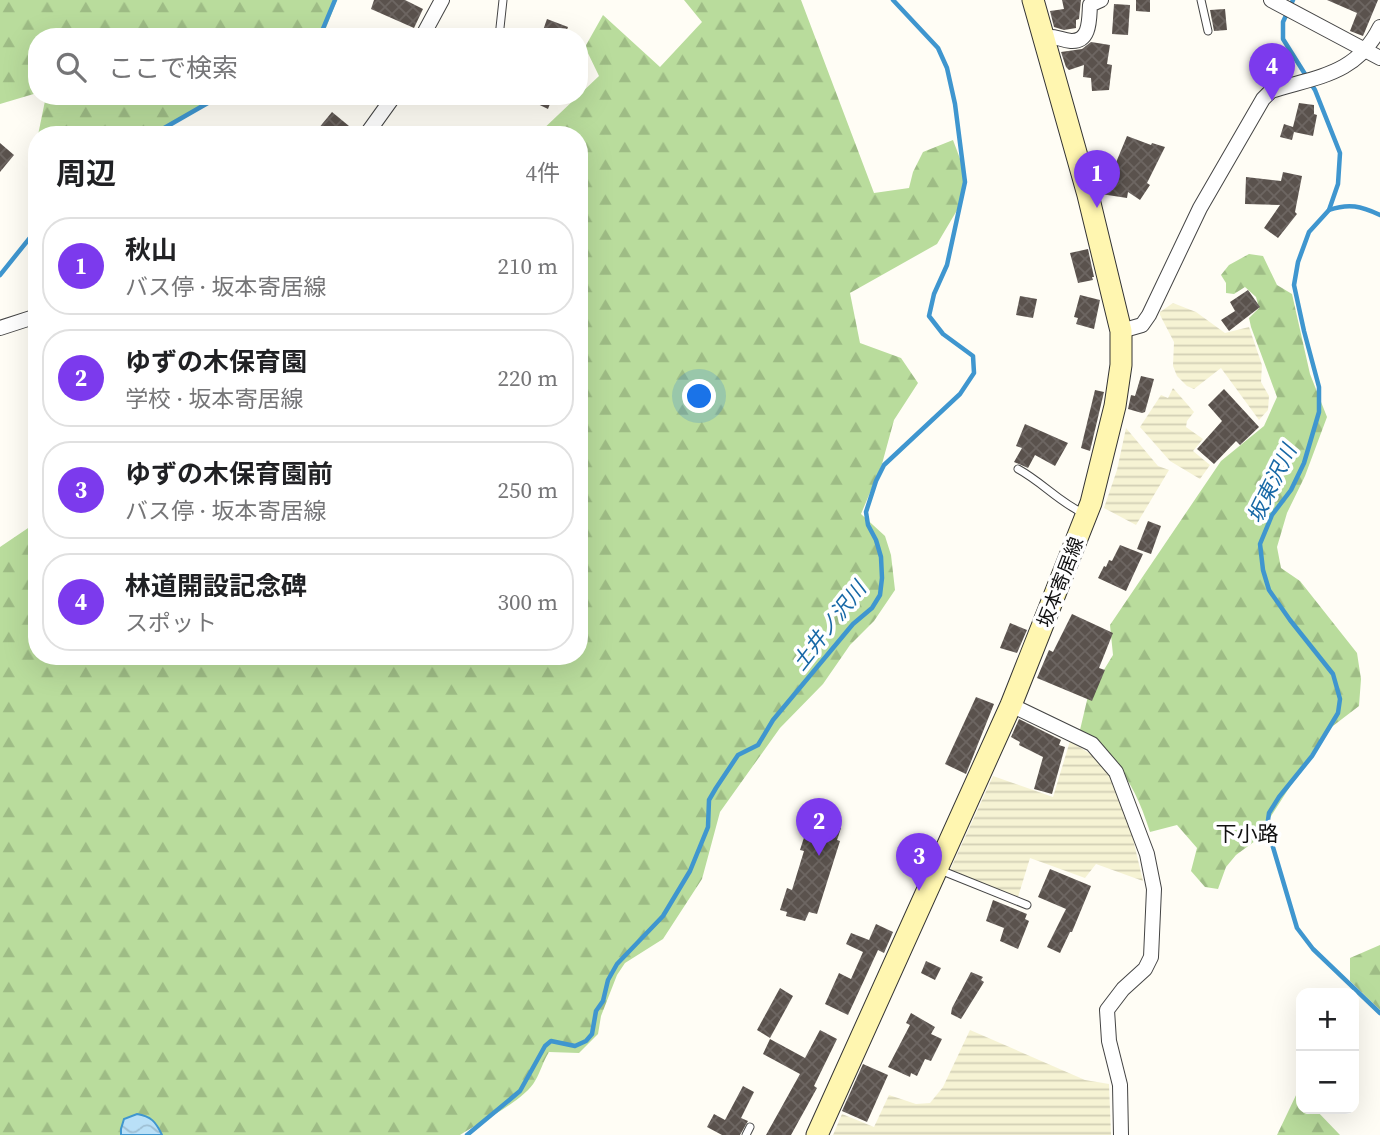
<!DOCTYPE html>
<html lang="ja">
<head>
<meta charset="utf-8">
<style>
  :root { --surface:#fff; --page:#f6f6f6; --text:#202124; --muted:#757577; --line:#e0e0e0; --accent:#7c3aed }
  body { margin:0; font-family:"Source Serif 4","Noto Sans JP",serif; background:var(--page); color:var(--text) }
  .controls { position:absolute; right:21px; bottom:21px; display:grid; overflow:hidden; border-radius:14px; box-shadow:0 7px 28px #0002 }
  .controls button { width:63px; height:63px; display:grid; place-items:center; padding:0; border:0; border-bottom:2px solid var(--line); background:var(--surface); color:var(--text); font:35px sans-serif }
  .you { position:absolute; left:700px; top:397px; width:24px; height:24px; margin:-18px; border:5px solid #fff; border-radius:50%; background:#1a73e8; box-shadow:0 0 0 10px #1a73e833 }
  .badge { display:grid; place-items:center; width:46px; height:46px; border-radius:50%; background:var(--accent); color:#fff; font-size:23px; font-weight:700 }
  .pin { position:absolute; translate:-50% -58px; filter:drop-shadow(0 2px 4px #0008) }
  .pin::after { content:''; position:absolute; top:37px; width:24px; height:21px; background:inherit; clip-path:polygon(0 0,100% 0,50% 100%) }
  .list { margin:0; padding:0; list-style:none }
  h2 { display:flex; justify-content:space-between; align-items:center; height:91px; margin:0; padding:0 28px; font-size:30px }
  h2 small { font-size:23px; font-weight:400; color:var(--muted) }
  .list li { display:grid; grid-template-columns:46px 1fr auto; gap:21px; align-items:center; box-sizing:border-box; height:98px; margin:0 14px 14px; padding:0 14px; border:2px solid var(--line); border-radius:28px }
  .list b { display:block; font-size:26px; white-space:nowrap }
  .list p { margin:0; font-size:23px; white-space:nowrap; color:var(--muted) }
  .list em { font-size:23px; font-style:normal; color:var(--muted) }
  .icon { flex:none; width:38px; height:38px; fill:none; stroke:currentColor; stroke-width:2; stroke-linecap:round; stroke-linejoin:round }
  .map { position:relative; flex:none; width:1380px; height:1135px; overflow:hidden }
  .search { position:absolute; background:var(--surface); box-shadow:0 7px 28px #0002; left:28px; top:28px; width:560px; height:77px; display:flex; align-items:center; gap:18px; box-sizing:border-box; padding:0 24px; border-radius:28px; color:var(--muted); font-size:26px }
  .panel { position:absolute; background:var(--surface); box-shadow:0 7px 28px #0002; left:28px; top:126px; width:560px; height:539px; border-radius:28px }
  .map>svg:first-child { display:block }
  .farmland { fill:url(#farmland-rules) }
  .forest { fill:url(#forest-firs) }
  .water { fill:url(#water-waves); stroke:#3f96cf; stroke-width:2 }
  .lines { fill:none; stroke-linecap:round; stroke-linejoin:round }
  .stream { stroke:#3f96cf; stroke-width:4.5 }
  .building { fill:url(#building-cross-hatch) }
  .lane-casing { stroke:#444; stroke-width:9 }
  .street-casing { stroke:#444; stroke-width:16 }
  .secondary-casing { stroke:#333; stroke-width:23 }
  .lane { stroke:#fff; stroke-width:7 }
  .street { stroke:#fff; stroke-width:14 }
  .secondary { stroke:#fff6b0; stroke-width:21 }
  .labels { text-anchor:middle; stroke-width:7; stroke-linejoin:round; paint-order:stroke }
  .street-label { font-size:19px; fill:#111; stroke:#fff }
  .water-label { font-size:21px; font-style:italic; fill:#1768a6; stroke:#fff }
  .neighbourhood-label { font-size:21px; fill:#111; stroke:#fff }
</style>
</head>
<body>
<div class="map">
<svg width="1380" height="1135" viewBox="0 0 1380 1135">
  <defs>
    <pattern id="farmland-rules" width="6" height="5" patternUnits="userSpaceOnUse" patternTransform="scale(1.75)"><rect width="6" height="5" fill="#f6f3d4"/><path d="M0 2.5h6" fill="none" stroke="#d2cfb5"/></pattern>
    <pattern id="forest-firs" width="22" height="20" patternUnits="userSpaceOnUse" patternTransform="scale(1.75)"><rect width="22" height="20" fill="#b9dc9c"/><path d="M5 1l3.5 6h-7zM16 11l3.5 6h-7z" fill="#9ebc85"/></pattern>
    <pattern id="water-waves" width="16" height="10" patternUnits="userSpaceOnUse" patternTransform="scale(1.75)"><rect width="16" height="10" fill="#b9e0f7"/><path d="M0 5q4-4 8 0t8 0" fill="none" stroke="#9ebfd3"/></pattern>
    <pattern id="building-cross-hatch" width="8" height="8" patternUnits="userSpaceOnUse" patternTransform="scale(1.75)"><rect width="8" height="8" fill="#5a524d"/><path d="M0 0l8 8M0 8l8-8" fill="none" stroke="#6d6662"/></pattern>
  </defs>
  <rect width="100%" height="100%" fill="#fffdf5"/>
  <g class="farmland">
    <polygon points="1173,303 1196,312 1225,333 1249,327 1262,365 1261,382 1269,396 1268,410 1259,420 1221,368 1194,389 1187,386 1177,376 1173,366 1174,342 1160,315 1160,312"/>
    <polygon points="1173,388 1194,412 1187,421 1186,427 1203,439 1193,451 1210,465 1200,479 1170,461 1140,427 1161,395 1168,398"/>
    <polygon points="1126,428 1158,466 1169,470 1136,525 1104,508 1117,470"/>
    <polygon points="1070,741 1092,755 1110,775 1129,822 1143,881 1096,864 1085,878 1030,858 1018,897 950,870 993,776 1053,797"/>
    <polygon points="970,1030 1085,1080 1109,1084 1111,1135 833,1135 842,1114 874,1127 889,1095 916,1104 930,1103 943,1087"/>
  </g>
  <g class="forest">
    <polygon points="0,0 337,0 324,33 320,37 37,37 37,93 0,104"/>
    <path d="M684,0h117l73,193 35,-5 4,-16 10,-20 30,-12 12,32 -6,35 -22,37 -87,49 10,50 41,15 17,25 -24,37 -12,44 -21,50 24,22 6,19 4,35 -21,31 -24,24 -27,39 -43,44 -60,84 -18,67 -39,60 -38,24 -8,12 -16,41 -3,18 -19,19 -30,-1c-6,9 -8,19 -14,29 -10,19 -56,42 -75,54h-460v-588l37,-25v134h542v-521h-42l62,-59 -14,-29 18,-32 57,52 42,-45z"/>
    <polygon points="46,96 221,96 148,135 38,135"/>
    <path d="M1249,254l14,2 14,29 15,9 18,80 17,43 -22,59 -18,37 -10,34 4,21 19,13 57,72 4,26 -2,27 -34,26 -70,109 -19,14 -10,12 -8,22 -13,-2 -14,-16 6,-23 -20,-23 -27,7c-15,-47 -31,-72 -70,-102l8,-34 25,-41 -3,-30 111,-164 43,-35 13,-29 -26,-70 -2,-9 10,-10 -3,-11 -11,-10 -11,7 -8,-1v-10l-5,-8 8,-10z"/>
    <polygon points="1380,945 1380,1010 1350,981 1350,958"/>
    <polygon points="1298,1091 1301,1094 1301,1109 1315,1109 1340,1135 1277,1135"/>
  </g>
  <path class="water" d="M137,1114c14,2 19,8 25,21h-41v-6l3,-10z"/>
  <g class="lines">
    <g class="stream">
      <polyline points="1293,0 1283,22 1283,39 1315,90 1340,153 1338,184 1329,210 1309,232 1298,262 1294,285 1304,331 1319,387 1319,412 1304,463 1291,490 1272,515 1260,544 1263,570 1269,590 1290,620 1333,674 1340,699 1338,713 1312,756 1279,797 1269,813 1267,827 1297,928 1313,949 1380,1013"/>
      <polyline points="316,37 322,31 335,0"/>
      <polyline points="152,135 220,96"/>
      <path d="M1329,210c20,-7 32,-4 51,5"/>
      <polyline points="0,275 37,229"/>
      <polyline points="467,1135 520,1091 545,1046 551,1041 575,1046 586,1041 592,1034 596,1011 603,1001 608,980 617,964 663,916 690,871 708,827 709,800 716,788 738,755 758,745 773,720 853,624 872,608 880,595 882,578 881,557 876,540 868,525 866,512 876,481 884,465 960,394 974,373 973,356 943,334 929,316 934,294 947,265 965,182 955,104 947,68 938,48 893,0"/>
    </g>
  </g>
  <g class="building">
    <polygon points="374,0 405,0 423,9 414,28 371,9"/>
    <polygon points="1062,0 1081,0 1079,19 1076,20 1076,28 1064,30 1054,27 1050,11 1064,9"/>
    <polygon points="1136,0 1150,0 1150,12 1136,11"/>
    <polygon points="1327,0 1378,0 1363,36 1350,31 1357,13"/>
    <polygon points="1114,4 1130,5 1128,35 1112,34"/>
    <polygon points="1225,9 1227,30 1214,31 1210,10"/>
    <polygon points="547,19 568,27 564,37 551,37 542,33"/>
    <polygon points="1091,42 1110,45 1107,64 1112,65 1109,90 1092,91 1091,78 1083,77 1084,65 1069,70 1066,67 1061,52 1082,49"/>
    <polygon points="521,96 553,96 548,109"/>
    <polygon points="1299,103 1314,105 1314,114 1317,115 1313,136 1294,132 1292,140 1280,137 1284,124 1293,127"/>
    <polygon points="332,112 349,126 341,135 326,135 318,129"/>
    <polygon points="1127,136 1151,145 1152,143 1165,147 1147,183 1150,185 1140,200 1128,192 1127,198 1101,194 1097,178 1097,175 1110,177"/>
    <polygon points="0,143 14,155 0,172"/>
    <polygon points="1283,172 1302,176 1295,212 1297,214 1278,238 1264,228 1280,205 1245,204 1246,177 1281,181"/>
    <polygon points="1088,249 1094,277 1092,277 1093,280 1078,283 1070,253"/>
    <polygon points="1248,290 1260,307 1229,331 1221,320 1235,311 1230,302"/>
    <polygon points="1080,295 1100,300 1094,329 1076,324 1078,318 1074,317"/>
    <polygon points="1020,296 1037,299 1033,318 1016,315"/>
    <polygon points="1141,376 1154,379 1145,412 1142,413 1128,409 1131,395 1135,396"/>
    <polygon points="1224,389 1259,427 1240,445 1236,441 1214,464 1197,449 1222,421 1208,405"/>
    <polygon points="1095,390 1104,392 1090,451 1081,448"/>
    <polygon points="1025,424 1068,443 1055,466 1035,455 1028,468 1014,462 1022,448 1016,446"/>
    <polygon points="1148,521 1161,526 1151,554 1137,549"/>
    <polygon points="1120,545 1143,554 1126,591 1098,578 1104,566 1106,567 1109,560 1112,561"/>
    <polygon points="1072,614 1113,633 1099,668 1105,670 1092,701 1037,678 1049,650 1053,652"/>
    <polygon points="1010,623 1027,630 1017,653 1000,648"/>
    <polygon points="976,697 994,704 966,774 945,764"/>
    <polygon points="1019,719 1061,740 1059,745 1065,747 1052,794 1034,789 1043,757 1019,745 1020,742 1011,737"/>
    <polygon points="809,822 821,826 822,822 841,828 837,840 840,841 817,914 809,912 805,921 786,916 787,912 780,910 787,888 792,890 804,851 800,850"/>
    <polygon points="1050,869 1091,886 1072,932 1070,932 1060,953 1047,947 1066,909 1038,897"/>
    <polygon points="993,900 1027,914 1025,919 1029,921 1018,949 1000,941 1004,928 986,921"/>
    <polygon points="876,924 893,932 884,953 878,950 848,1015 825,1004 839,973 851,979 863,952 846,944 851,933 869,940"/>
    <polygon points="926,961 941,968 935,980 921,973"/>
    <polygon points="971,972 983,977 981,980 984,982 961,1019 951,1014 952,1008"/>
    <polygon points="780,988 793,996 770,1038 757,1030"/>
    <polygon points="911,1013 935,1027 931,1034 942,1039 931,1061 925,1059 917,1076 911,1073 910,1077 888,1067 910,1025 906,1023"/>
    <polygon points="820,1030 837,1039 814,1086 817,1088 791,1135 766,1135 800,1074 763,1054 770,1039 805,1058"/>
    <polygon points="863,1064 888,1075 867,1122 842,1111"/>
    <polygon points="743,1086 754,1092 741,1118 748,1121 740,1135 722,1135 707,1127 714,1114 725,1120"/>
  </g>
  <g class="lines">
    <defs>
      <g id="lane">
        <polyline points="1201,0 1208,31"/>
        <polyline points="499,37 503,0"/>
        <path d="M1018,469c24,13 41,33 65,44"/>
        <polyline points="940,870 1027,905"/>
        <polyline points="746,1135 750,1127"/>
      </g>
      <g id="street">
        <polyline points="1271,0 1380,58"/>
        <polyline points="422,37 442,0"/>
        <path d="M1043,37c13,-2 17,3 28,4 20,1 18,-23 19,-36l11,-5"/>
        <polyline points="366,135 394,96"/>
        <polyline points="0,328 37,316"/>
        <path d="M1121,331l21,-6 7,-10 51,-107 63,-109 8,-8c47,-15 85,-16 109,-64"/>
        <polyline points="1011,705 1092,744 1116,772 1147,854 1154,889 1151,957 1145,969 1123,989 1107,1010 1109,1041 1120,1085 1121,1135"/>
      </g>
      <polyline id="secondary" points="817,1135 1011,705 1091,503 1115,406 1121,365 1121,331 1088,195 1033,0"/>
    </defs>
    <use href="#lane" class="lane-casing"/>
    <use href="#street" class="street-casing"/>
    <use href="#secondary" class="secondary-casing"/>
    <use href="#lane" class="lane"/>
    <use href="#street" class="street"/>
    <use href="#secondary" class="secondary"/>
  </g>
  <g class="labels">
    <g class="street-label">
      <text transform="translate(1060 582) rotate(-69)" y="7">坂本寄居線</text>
    </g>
    <g class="water-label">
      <text transform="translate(1272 484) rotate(-64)" y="7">坂東沢川</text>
      <text transform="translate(829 626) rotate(-52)" y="7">土井ノ沢川</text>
    </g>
    <g class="neighbourhood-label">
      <text x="1247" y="841">下小路</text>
    </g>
  </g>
</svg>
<div class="controls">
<button>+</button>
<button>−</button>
</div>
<div class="you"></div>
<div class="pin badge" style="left:1097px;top:208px">1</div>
<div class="pin badge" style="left:819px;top:856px">2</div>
<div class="pin badge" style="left:919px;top:891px">3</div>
<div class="pin badge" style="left:1272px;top:101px">4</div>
<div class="search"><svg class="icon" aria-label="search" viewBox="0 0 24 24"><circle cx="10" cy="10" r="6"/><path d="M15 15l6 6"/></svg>ここで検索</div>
<section class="panel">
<h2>周辺<small>4件</small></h2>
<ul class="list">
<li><span class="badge">1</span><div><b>秋山</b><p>バス停 · 坂本寄居線</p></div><em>210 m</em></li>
<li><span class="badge">2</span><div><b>ゆずの木保育園</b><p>学校 · 坂本寄居線</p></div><em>220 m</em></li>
<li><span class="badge">3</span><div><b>ゆずの木保育園前</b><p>バス停 · 坂本寄居線</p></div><em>250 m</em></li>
<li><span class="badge">4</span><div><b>林道開設記念碑</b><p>スポット</p></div><em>300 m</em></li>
</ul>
</section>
</div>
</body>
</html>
